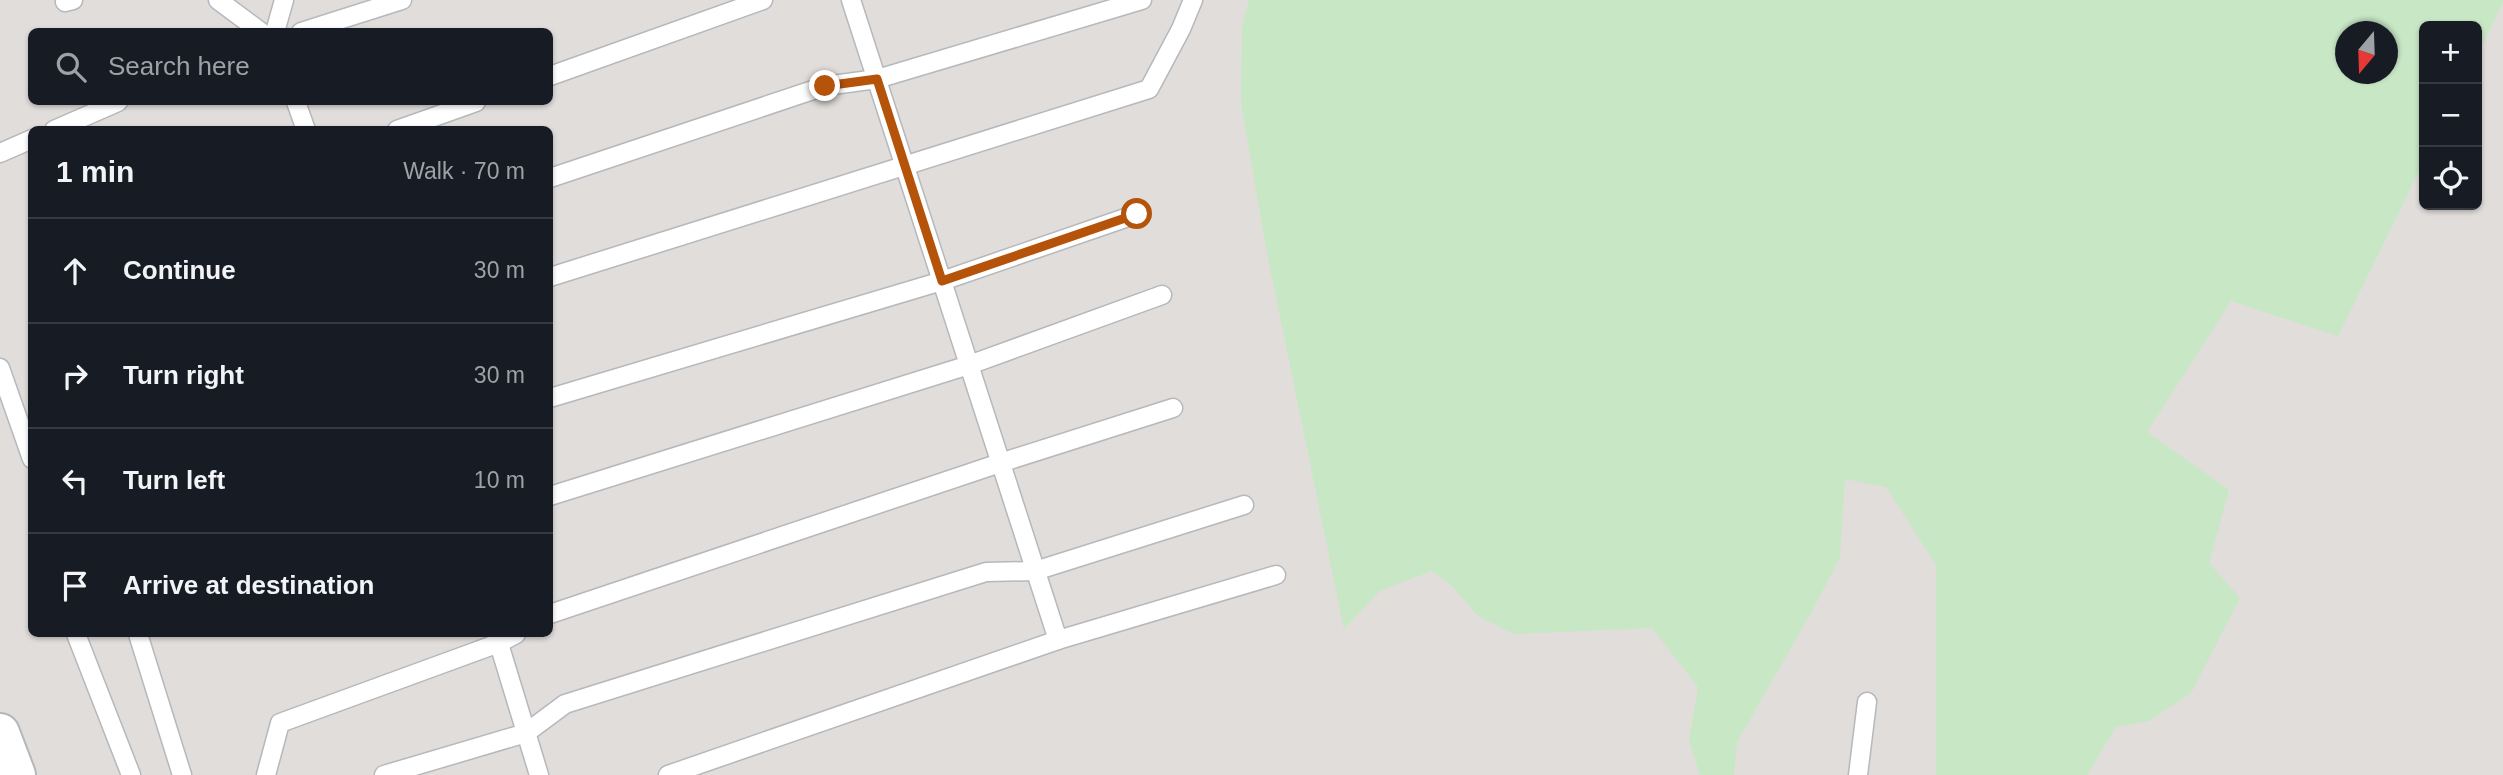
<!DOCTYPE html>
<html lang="en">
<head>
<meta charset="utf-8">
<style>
  :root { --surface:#171b24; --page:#20242c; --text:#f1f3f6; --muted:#9ea1a6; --line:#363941 }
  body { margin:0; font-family:Helvetica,sans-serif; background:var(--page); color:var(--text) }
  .controls { position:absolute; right:21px; top:21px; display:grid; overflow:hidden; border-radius:10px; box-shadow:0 2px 5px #0004 }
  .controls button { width:63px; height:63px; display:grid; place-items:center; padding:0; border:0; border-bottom:2px solid var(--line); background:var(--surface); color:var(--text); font:35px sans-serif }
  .compass { position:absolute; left:2335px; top:21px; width:63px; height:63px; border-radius:50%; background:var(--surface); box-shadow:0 2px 5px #0004; rotate:199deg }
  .stop { position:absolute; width:21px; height:21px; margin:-16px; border:5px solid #b45309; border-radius:50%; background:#fff }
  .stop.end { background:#b45309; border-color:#fff; box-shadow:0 2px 7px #0008 }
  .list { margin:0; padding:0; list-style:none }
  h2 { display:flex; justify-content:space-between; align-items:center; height:91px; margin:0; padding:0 28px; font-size:30px }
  h2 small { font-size:23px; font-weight:400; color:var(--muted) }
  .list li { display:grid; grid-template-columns:46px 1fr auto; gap:21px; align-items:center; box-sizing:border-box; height:105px; padding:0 28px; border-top:2px solid var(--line) }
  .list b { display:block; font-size:26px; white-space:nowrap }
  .list em { font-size:23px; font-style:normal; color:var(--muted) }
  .icon { flex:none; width:38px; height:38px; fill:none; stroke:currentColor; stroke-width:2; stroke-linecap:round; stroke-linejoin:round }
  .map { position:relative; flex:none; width:2503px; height:775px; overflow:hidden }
  .search { position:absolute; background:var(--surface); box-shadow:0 2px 5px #0004; left:28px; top:28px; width:525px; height:77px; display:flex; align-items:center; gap:18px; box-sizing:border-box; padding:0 24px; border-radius:10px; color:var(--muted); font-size:26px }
  .panel { position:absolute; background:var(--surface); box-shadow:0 2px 5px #0004; left:28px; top:126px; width:525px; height:511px; border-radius:10px }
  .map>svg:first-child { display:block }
  .industrial { fill:#e0ddda; fill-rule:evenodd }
  .green { fill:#c7e7c5; fill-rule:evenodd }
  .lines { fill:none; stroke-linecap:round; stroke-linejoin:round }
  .service-casing { stroke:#b5b8bc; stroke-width:21 }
  .secondary-casing { stroke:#b4b7bb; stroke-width:42 }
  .service { stroke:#fff; stroke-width:18 }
  .secondary { stroke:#fff; stroke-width:38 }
  .route { stroke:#b45309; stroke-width:9 }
</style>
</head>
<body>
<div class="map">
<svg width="2503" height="775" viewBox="0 0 2503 775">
  <rect width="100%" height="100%" fill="#f1eee8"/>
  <path class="industrial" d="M0,0h2503v775h-2487l-16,-42zM2424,26h53v179h-53zM32,32h518v70h-518zM2346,32h42v42h-42zM32,130h518v504h-518z"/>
  <path class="green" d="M1249,0h1254v3l-26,53v-30h-53v135l-86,175 -107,-35 -84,131 82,58 -20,73 31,35 -49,95 -42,28 -33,6 -29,48h-151v-210l-50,-78 -41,-8 -5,78 -28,54 -75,131 -3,33h-34l-11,-34 9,-54 -46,-59 -138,6 -36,-18 -27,-31 -19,-14 -51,19 -37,39 -78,-381 -25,-145 1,-76zM2346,32h42v42h-42z"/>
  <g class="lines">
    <defs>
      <g id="service">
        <polyline points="218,0 261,32"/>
        <polyline points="65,2 73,0"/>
        <polyline points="275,32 284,0"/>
        <polyline points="301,32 402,0"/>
        <polyline points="550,76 763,0"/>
        <polyline points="296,102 306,130"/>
        <polyline points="54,130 118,102"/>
        <polyline points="397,130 476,102"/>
        <polyline points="0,153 32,139"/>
        <polyline points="550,178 825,86 877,79 1142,0"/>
        <polyline points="550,277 1149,89 1181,29 1193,0"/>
        <polyline points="0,368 32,459"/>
        <polyline points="550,398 942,281 1137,214"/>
        <polyline points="550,496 969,365 1162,295"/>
        <polyline points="550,614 1000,463 1173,408"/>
        <polyline points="76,634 131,775"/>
        <polyline points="138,634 182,775"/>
        <polyline points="496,634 539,775"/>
        <polyline points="1058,640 1276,575"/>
        <polyline points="266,775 280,723 499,643 516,634"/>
        <polyline points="384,775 526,733 565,704 986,572 1035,571 1244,505"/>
        <polyline points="668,775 1058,640 851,0"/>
        <polyline points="1858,775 1867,702"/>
      </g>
      <polyline id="secondary" points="0,733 16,775"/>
    </defs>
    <use href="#service" class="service-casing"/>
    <use href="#secondary" class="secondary-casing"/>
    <use href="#service" class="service"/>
    <use href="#secondary" class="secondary"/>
  </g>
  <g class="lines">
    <polyline class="route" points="825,86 877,79 942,281 1137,214"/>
  </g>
</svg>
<div class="controls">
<button>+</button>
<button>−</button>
<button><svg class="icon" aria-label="locate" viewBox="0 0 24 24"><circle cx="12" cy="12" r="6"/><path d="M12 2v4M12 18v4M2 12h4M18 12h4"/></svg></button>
</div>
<svg class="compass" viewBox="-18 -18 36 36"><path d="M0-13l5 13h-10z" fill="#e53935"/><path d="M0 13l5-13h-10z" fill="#9ea1a6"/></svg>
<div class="stop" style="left:1137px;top:214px"></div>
<div class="stop end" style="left:825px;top:86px"></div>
<div class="search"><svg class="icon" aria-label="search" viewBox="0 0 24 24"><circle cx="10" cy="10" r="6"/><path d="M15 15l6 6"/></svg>Search here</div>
<section class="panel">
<h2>1 min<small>Walk · 70 m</small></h2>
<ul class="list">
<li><svg class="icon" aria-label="ahead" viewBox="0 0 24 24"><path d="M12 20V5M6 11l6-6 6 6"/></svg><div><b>Continue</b></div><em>30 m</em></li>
<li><svg class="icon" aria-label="right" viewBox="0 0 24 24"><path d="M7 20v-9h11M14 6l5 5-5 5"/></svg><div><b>Turn right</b></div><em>30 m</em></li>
<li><svg class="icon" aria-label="left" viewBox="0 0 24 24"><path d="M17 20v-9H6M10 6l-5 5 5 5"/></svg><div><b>Turn left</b></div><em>10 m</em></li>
<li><svg class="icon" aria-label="arrive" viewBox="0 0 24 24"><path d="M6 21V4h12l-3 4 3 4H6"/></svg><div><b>Arrive at destination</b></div></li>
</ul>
</section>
</div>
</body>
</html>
